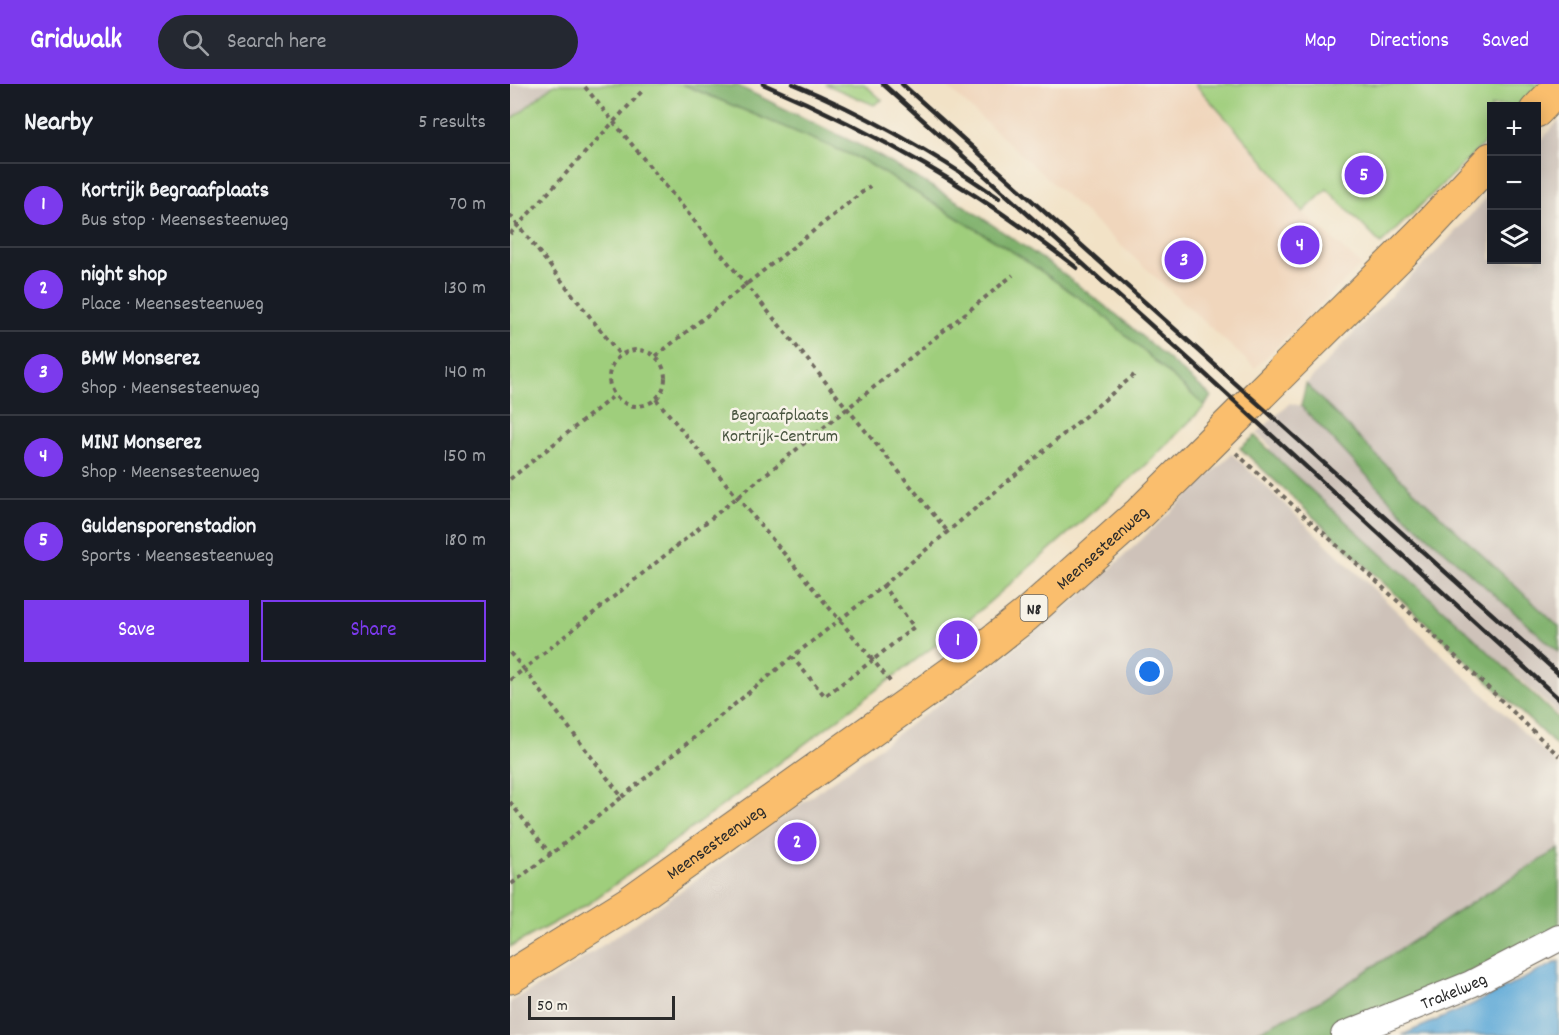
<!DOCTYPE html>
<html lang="en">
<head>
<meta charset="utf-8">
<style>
  :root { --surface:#171b24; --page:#242831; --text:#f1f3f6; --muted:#9ea1a6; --line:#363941; --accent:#7c3aed }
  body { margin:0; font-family:Dekko,sans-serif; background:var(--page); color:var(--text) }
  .controls { position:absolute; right:18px; top:18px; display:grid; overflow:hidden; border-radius:0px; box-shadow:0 3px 15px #0003 }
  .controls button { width:54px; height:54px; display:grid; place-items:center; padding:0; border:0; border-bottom:2px solid var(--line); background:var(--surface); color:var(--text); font:30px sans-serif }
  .scale { position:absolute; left:18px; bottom:15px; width:147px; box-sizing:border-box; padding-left:6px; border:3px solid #2b2b2b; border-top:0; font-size:16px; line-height:21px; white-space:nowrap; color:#2b2b2b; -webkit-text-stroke:4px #f7f3e8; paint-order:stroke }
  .you { position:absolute; left:640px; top:588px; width:21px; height:21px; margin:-15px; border:4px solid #fff; border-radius:50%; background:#1a73e8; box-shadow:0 0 0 9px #1a73e833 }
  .badge { display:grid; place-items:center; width:39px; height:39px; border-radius:50%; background:var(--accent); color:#fff; font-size:20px; font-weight:700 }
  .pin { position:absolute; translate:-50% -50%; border:3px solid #fff; box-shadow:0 2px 6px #0006 }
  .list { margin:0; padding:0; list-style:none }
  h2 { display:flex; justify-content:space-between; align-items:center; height:78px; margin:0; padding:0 24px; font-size:26px }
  h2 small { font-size:20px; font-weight:400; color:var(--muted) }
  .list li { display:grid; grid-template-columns:39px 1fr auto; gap:18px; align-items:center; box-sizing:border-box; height:84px; padding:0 24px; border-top:2px solid var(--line) }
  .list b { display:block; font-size:22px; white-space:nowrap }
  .list p { margin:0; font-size:20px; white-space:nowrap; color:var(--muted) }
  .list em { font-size:20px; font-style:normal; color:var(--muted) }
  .actions { display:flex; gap:12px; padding:18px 24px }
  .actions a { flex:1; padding:14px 0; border:2px solid var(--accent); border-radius:0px; text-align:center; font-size:21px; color:var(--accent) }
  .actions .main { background:var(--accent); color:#fff }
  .icon { flex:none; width:33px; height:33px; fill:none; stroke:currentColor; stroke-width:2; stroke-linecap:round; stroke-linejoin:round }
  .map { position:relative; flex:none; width:1049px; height:951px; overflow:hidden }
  header { display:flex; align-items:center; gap:36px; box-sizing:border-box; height:84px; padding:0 30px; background:var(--accent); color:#fff }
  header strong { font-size:28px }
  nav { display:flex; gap:33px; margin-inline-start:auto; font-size:21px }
  .search { width:420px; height:54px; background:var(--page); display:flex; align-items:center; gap:15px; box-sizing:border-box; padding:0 21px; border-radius:33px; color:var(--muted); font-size:22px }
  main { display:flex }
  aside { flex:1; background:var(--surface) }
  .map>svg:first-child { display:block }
  .built { fill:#f0d6bc }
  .industrial { fill:#cec2b9 }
  .green { fill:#9fce7c; stroke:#657c54; stroke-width:1.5 }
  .forest { fill:#7fb16c; stroke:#556e4c; stroke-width:1.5 }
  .water { fill:#61aad8; stroke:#466a82; stroke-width:1.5 }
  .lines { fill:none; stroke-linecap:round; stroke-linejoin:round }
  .minor-casing { stroke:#716b61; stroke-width:28 }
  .major-casing { stroke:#716b61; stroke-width:35 }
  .path { stroke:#716b61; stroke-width:4; stroke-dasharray:4.5 4.5; stroke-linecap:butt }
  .minor { stroke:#fff; stroke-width:26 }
  .major { stroke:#fabe6d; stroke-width:33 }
  .rail { stroke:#2b2b2b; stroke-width:4.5 }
  .labels { text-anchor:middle; stroke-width:5; stroke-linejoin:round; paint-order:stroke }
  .shield { fill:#f7f3e8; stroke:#686764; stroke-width:1.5 }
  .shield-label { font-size:16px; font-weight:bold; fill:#2b2b2b }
  .park-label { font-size:18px; fill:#48543f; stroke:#f7f3e8 }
  .street-label { font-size:18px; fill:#2b2b2b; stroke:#f7f3e8 }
</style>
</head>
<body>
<header>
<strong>Gridwalk</strong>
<div class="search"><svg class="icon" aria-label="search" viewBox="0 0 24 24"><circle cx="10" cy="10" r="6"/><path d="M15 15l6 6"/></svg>Search here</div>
<nav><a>Map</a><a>Directions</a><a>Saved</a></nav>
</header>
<main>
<aside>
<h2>Nearby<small>5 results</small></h2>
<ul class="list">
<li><span class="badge">1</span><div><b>Kortrijk Begraafplaats</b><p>Bus stop · Meensesteenweg</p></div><em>70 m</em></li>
<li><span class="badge">2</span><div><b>night shop</b><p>Place · Meensesteenweg</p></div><em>130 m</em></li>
<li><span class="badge">3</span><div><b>BMW Monserez</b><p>Shop · Meensesteenweg</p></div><em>140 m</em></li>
<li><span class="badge">4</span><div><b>MINI Monserez</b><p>Shop · Meensesteenweg</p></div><em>150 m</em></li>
<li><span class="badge">5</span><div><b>Guldensporenstadion</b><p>Sports · Meensesteenweg</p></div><em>180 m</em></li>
</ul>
<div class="actions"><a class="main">Save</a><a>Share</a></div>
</aside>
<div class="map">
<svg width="1049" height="951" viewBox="0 0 1049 951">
  <rect width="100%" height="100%" fill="#f7f3e8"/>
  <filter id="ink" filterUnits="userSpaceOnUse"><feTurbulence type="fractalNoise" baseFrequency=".0167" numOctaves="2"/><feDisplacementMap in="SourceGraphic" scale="12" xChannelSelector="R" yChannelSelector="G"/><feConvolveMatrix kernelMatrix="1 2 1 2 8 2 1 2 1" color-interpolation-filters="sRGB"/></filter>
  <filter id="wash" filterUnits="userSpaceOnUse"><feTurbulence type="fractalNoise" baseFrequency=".008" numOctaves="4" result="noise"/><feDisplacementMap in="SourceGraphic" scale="24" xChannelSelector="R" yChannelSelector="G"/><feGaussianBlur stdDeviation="1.35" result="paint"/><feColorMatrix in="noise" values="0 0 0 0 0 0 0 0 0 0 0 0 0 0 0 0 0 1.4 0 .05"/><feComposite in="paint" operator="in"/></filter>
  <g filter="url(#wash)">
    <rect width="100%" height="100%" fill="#f2e2c6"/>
    <polygon class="built" points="434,0 685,0 755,78 793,128 851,181 745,284"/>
    <g class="industrial">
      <polygon points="0,0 44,0 0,37"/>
      <polygon points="1049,36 1049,543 874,379 796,300 859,233 931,163 981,109 981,176 1026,176 1027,61"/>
      <polygon points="780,319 791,322 894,431 1049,568 1049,631 779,386 759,365 761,363 747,349"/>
      <polygon points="722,370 1049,682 1049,765 969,814 810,917 741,951 0,951 0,918 51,890 157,817 491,575 578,506"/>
    </g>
    <g class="green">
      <polygon points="44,0 172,0 353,76 508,171 591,229 695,322 635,382 460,535 231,708 78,820 0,863 0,37"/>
      <polygon points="315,0 354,0 372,16 364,21"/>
      <polygon points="685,0 1036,0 1013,22 981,22 981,53 871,160 817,105 793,128 755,78"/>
    </g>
    <g class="forest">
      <polygon points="172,0 228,2 355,64 450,119 540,180 608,232 701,312 695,322 591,229 508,171 353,76"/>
      <polygon points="796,300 874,379 1049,543 1049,568 894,431 791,322"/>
      <polygon points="745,352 779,386 962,552 1049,635 1049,664 730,364"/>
      <polygon points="1049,765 1049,846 826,951 741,951 810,917 969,814"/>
    </g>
    <polygon class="water" points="1049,877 1049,951 892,951 955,924"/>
  </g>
  <g filter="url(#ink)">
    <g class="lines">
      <defs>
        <g id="minor">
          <path id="s1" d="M834,951l127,-51 88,-46"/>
        </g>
        <g id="major">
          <polyline points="1026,27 1049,3"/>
          <path id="s2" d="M0,893l119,-74 334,-238 63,-50 114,-102 281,-279 70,-75"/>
        </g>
      </defs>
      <use href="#minor" class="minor-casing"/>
      <use href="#major" class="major-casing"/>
      <g class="path">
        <polyline points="75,3 438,448"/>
        <polyline points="0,131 110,271"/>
        <polyline points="0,150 134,5"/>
        <circle cx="127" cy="294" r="28"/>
        <polyline points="146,272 360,102"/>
        <path d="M146,315c72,87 144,174 217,261l41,-33 -31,-41 -91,71 33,39 48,-36 19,24"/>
        <polyline points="726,369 892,521 1049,672"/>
        <polyline points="0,395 105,311"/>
        <polyline points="373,502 624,291"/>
        <polyline points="0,569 14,585 503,191"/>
        <polyline points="0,596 14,585 112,713 45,767 0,801"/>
        <polyline points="112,713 282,573"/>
        <polyline points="0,718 41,771"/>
      </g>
      <use href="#minor" class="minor"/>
      <use href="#major" class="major"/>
      <g class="rail">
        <path d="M253,0c115,49 215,107 314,184"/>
        <path d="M283,0c73,30 142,70 206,114"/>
        <polyline points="373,0 683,279 1049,615"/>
        <polyline points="392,0 1049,590"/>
      </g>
    </g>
  </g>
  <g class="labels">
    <rect class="shield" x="510.5" y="511" width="27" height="26" rx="4.5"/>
    <g class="shield-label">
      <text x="524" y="530">N8</text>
    </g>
    <g class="park-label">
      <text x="270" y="336">Begraafplaats<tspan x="270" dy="21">Kortrijk-Centrum</tspan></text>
    </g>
    <g class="street-label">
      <text dy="6" stroke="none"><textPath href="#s2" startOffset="732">Meensesteenweg</textPath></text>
      <text dy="6" stroke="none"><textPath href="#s2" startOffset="246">Meensesteenweg</textPath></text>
      <text dy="6" stroke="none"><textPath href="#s1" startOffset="118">Trakelweg</textPath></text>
    </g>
  </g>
</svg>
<div class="controls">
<button>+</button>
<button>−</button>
<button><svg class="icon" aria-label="layers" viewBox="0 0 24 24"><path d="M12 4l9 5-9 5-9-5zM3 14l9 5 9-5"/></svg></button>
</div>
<div class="scale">50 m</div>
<div class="you"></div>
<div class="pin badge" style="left:448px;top:556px">1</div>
<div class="pin badge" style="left:287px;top:758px">2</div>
<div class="pin badge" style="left:674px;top:176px">3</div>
<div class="pin badge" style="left:790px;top:161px">4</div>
<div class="pin badge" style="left:854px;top:91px">5</div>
</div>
</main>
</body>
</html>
